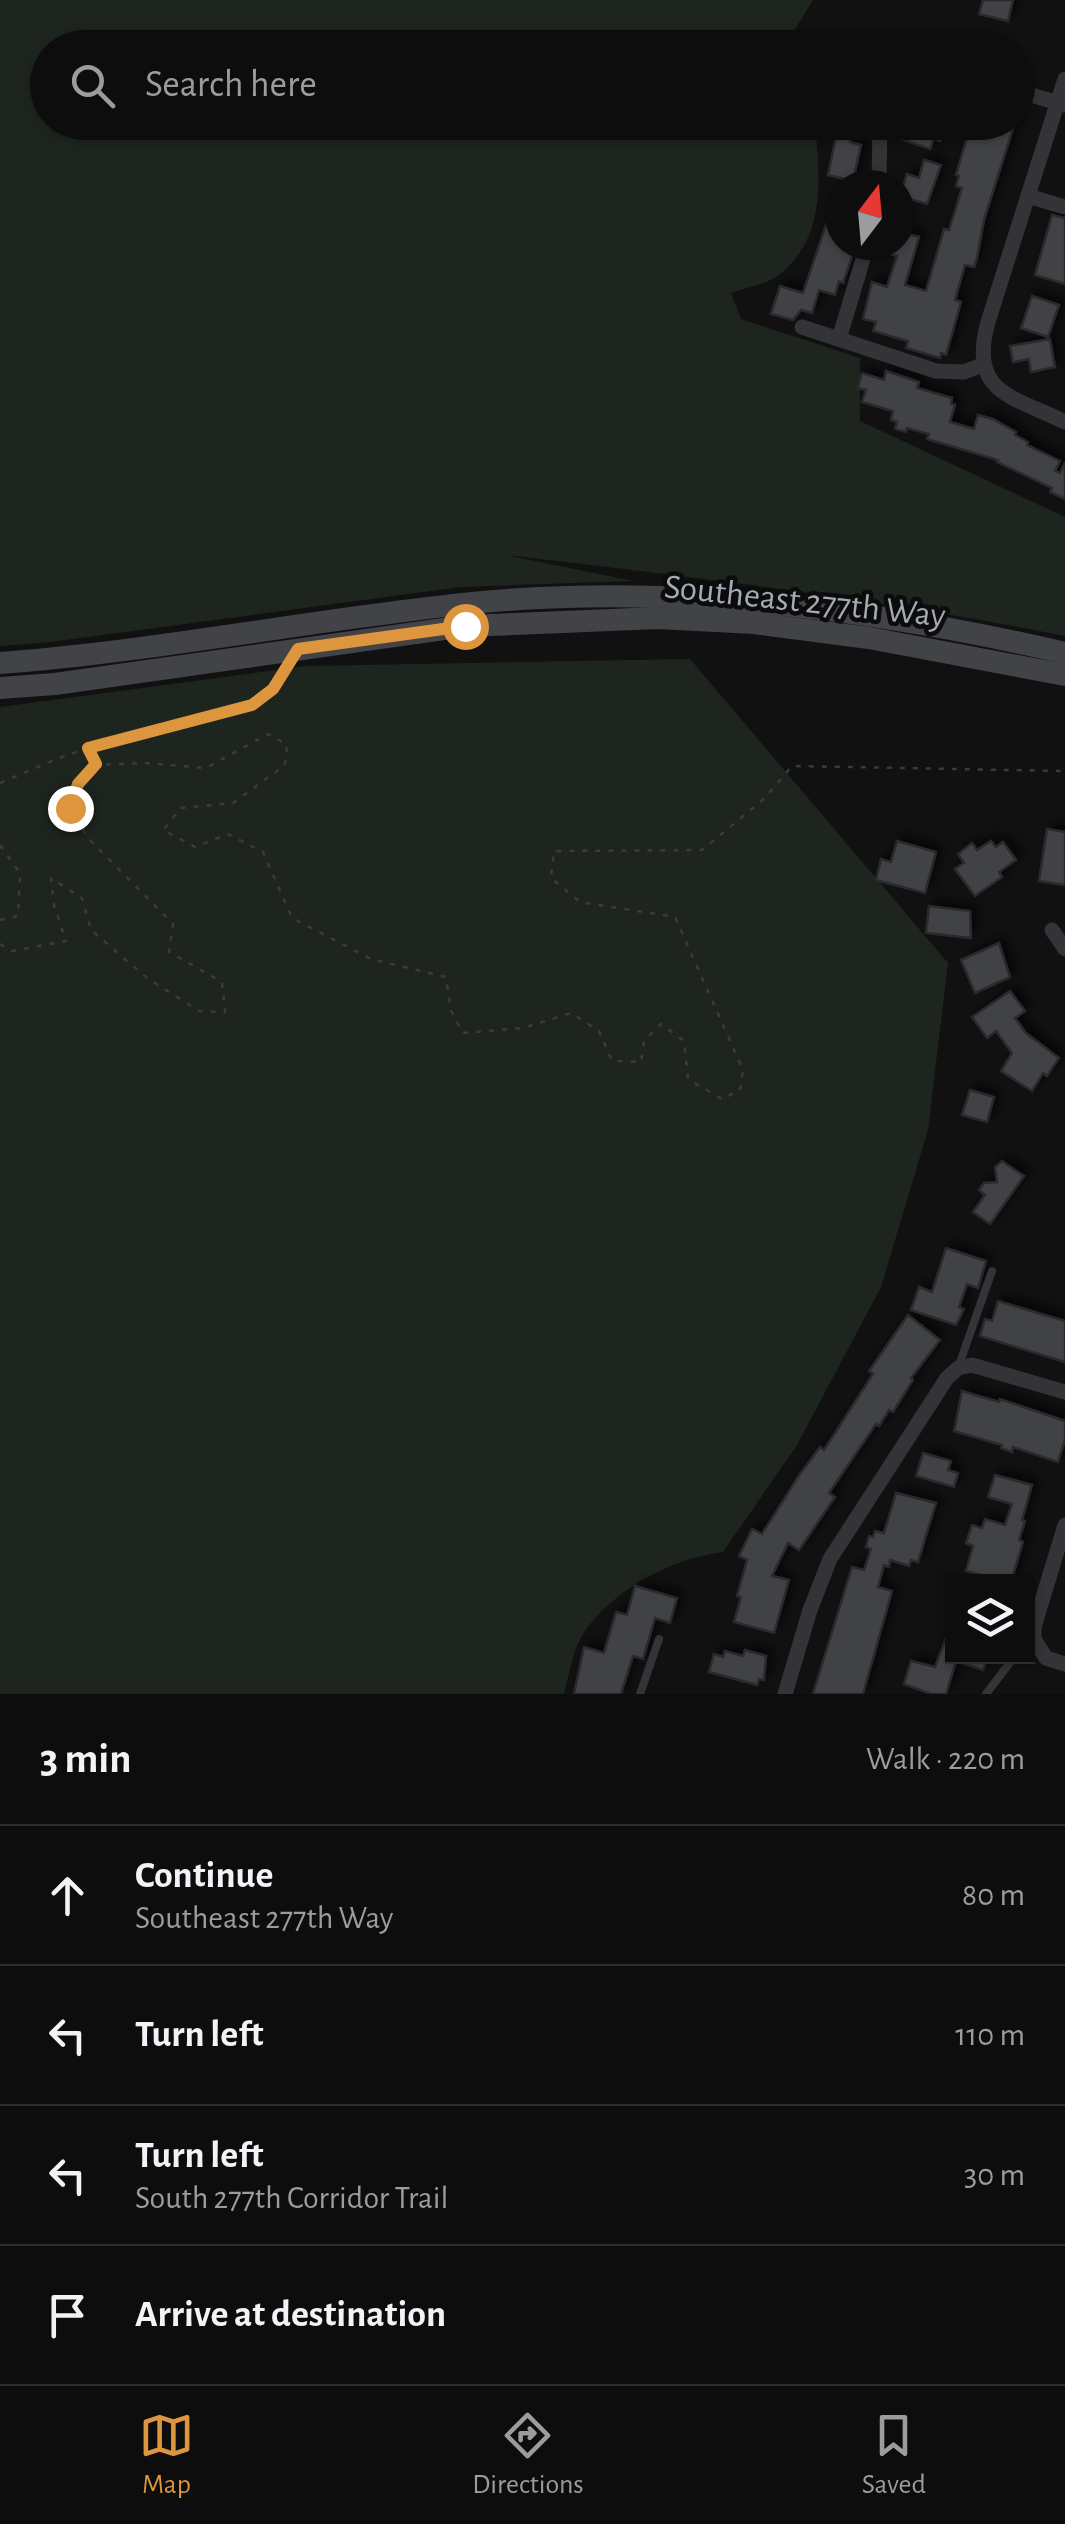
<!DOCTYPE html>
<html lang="en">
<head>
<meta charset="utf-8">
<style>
  :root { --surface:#0d0d0e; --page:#161617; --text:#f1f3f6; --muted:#9a9c9e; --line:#2d2d2e; --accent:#dd963e }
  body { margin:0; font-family:"Alegreya Sans",sans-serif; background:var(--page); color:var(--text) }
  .controls { position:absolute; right:30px; bottom:30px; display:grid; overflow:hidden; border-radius:0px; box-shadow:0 2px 8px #0004 }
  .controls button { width:90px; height:90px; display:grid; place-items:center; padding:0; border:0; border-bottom:2px solid var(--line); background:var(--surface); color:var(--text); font:50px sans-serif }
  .compass { position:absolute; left:825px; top:170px; width:90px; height:90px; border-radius:50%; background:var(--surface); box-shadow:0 2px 8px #0004; rotate:16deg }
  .stop { position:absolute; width:30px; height:30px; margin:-22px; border:8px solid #dd963e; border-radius:50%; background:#fff }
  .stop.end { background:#dd963e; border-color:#fff; box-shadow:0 2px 10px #0008 }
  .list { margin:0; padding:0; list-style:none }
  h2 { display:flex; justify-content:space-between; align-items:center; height:130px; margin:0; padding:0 40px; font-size:42px }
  h2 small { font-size:32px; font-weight:400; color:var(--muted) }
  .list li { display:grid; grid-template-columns:65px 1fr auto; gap:30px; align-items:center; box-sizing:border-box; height:140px; padding:0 40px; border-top:2px solid var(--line) }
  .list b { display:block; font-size:38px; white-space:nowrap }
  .list p { margin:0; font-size:32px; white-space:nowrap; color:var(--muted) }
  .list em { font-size:32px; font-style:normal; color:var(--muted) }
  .icon { flex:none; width:55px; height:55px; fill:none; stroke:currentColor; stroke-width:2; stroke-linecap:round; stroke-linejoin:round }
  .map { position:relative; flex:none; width:1065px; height:1694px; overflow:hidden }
  .search { position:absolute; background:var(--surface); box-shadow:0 2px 8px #0004; left:30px; right:30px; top:30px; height:110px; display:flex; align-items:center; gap:25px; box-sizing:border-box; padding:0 35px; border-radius:55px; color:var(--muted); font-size:38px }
  .sheet { height:690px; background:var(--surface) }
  nav { display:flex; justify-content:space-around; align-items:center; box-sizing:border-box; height:140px; border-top:2px solid var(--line); background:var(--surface); font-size:28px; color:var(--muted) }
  nav a { display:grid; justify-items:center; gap:5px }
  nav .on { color:var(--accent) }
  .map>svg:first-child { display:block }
  .green { fill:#1e251e }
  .building { fill:#404245; stroke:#2b2c2e; stroke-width:2.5; filter:url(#shadow) }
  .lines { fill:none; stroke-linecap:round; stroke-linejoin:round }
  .path { stroke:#393b3e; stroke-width:2.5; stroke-dasharray:5 8; stroke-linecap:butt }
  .service { stroke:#333437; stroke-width:8 }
  .minor { stroke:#333437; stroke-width:15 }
  .secondary { stroke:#414347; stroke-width:22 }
  .route { stroke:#dd963e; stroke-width:12 }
  .labels { text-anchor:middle; stroke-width:9; stroke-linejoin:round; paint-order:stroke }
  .street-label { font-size:35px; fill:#a4aab2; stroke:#0c0c0d }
</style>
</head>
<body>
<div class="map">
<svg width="1065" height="1694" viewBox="0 0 1065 1694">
  <defs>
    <filter id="shadow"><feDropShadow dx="6" dy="-6" stdDeviation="5" flood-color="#0009"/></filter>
  </defs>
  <rect width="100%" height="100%" fill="#111112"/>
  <g class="green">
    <path d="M0,0h813l-22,36 4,11 -747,1v74l767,1c5,55 12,117 -39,154 -12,8 -32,11 -45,16l10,26 119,39v63l205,96v119c-185,-37 -371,-59 -559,-81l127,26 -172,6 -410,55 -51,4z"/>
    <path d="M690,659l258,304 -20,167 -47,157 -84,158 -74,107c-51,6 -111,38 -140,82 -10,15 -14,42 -19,60h-564v-987l306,-41z"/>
  </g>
  <g class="building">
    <polygon points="983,0 1013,0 1008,21 979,14"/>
    <polygon points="839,122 856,122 850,142 861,145 853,181 828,175"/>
    <polygon points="900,122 939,122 945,125 940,141 934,138 930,149 895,137"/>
    <polygon points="979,122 1015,122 984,220 977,258 974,267 965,265 955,300 961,302 952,334 946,355 941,353 940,358 906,348 908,341 873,331 876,322 863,319 872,282 887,287 897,256 876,250 874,245 900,245 900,232 919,237 905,285 926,291 944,229 949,230 962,188 956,186 959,176 956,175 969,131 975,133"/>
    <polygon points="924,160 941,165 927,204 900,196 907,174 919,178"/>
    <polygon points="1052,215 1065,218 1065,284 1035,275"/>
    <polygon points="827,222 840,227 840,245 856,245 843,283 839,281 835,295 819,290 812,313 801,310 793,320 771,314 780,286 803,293"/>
    <polygon points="1032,296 1059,305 1048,337 1021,328"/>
    <polygon points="1050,339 1055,367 1031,372 1029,359 1013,362 1010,346"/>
    <polygon points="886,371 919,382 917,388 952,398 951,404 955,405 950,422 974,429 978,415 993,419 1016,432 1015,435 1028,442 1027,445 1060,461 1055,471 1060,473 1065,462 1065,499 1050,492 1052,488 997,462 998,460 927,439 929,434 907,428 906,432 895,429 897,422 891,420 893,411 862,402 866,390 858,388 862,373 884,380"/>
    <polygon points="1047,829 1065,832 1065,885 1039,881"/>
    <polygon points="897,841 936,852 925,893 876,880 881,859 891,862"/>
    <polygon points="991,841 996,847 1003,842 1016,860 999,872 1002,877 975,896 955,869 964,863 958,854 972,843 977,850"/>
    <polygon points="929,906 970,911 971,938 926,933"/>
    <polygon points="999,943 1010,977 975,993 961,960"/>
    <polygon points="1010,991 1025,1011 1015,1018 1026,1033 1059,1058 1047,1076 1043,1073 1032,1091 1001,1071 1012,1053 996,1031 987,1038 972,1017"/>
    <polygon points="970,1090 994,1097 987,1122 962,1115"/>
    <polygon points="1002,1161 1024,1176 990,1224 973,1212 985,1195 979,1190 984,1183 997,1182 995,1167"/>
    <polygon points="946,1248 986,1261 978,1288 967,1284 959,1307 964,1309 956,1325 911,1310 919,1287 932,1292"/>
    <polygon points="998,1301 1065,1321 1065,1362 980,1336 985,1319 992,1321"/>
    <polygon points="908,1315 940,1340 911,1378 913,1380 893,1412 889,1410 879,1426 876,1424 829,1493 835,1497 799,1550 788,1543 772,1576 789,1580 774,1633 734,1622 741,1597 737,1596 747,1560 739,1556 752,1529 762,1534 800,1474 820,1447 824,1450 873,1374 869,1371"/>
    <polygon points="962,1391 999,1402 1000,1399 1065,1421 1065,1440 1058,1462 1013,1447 1012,1452 1001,1448 1002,1445 954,1431"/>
    <polygon points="923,1453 951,1461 948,1470 958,1473 954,1487 916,1476"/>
    <polygon points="995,1475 1032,1485 1022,1520 1025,1521 1019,1540 1023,1542 1011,1582 987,1582 988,1577 966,1571 973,1546 966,1543 972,1525 982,1528 985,1519 1005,1525 1012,1504 988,1497"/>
    <polygon points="896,1493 936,1503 918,1562 911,1560 909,1566 890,1560 889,1567 884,1565 878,1587 892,1591 863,1694 813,1694 852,1567 864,1570 871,1549 866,1547 869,1536 873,1537 875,1531 884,1533"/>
    <polygon points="635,1586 677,1598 670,1623 655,1618 643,1659 633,1656 621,1694 574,1694 584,1647 604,1653 616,1612 627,1615"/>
    <polygon points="951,1625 952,1656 988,1656 983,1670 956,1661 946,1694 931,1694 904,1684 911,1661 935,1667"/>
    <polygon points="745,1650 766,1656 764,1680 759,1679 757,1685 709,1672 714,1654 723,1657 725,1651 743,1656"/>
  </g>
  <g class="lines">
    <g class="path">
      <polyline points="88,748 95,763"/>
      <polyline points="0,783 59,758 111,740 253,705 273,689 285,670"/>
      <polyline points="0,845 20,873 18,916 0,920"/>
      <polyline points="0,944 12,951 66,941 54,905 51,878 82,898 91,930 147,978 199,1011 225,1012 222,982 169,952 173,924 88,838 70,807 78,784 96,765 144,763 206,768 268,734 287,745 285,765 233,803 181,808 163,830 195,847 228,834 263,852 292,918 371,959 446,977 451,1011 463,1033 523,1028 571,1013 599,1031 612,1061 641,1062 644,1041 661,1024 684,1041 688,1079 722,1099 740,1090 743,1070 675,917 580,902 551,878 554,851 702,850 764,799 792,766 1065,771"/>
    </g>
    <g class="service">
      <polyline points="958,1368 992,1271"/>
      <polyline points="640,1694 659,1639"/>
      <polyline points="986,1694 1015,1656"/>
    </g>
    <g class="minor">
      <polyline points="862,45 870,48"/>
      <path d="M1065,79l-77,243c-20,71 24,74 77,100"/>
      <polyline points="1018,91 1065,105"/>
      <polyline points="879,185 880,122"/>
      <polyline points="1028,196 1065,207"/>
      <polyline points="802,327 936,371 964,372 982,365"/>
      <polyline points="839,339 865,252"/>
      <polyline points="1052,930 1065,949"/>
      <polyline points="1065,1525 1034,1627 1034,1639 1046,1658 1065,1664"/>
      <polyline points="785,1694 810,1610 830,1559 947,1378 958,1368 972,1365 1065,1392"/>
    </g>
    <g class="secondary">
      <path d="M0,663c158,-12 315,-44 472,-60 199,-20 400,5 593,50"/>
      <polyline points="0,688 55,684 465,626 658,618 754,623 869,638 1065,675"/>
    </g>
  </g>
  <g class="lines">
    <polyline class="route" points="70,808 78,784 96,764 88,748 252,705 273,689 298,649 465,626"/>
  </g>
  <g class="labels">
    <g class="street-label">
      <text transform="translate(805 600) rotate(6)" y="12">Southeast 277th Way</text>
    </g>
  </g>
</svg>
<div class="controls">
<button><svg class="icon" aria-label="layers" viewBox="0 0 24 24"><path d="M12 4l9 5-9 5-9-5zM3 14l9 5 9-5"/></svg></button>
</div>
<svg class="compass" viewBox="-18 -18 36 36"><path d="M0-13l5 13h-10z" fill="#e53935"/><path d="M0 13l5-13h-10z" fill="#9a9c9e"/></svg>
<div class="stop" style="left:465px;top:626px"></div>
<div class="stop end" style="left:70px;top:808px"></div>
<div class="search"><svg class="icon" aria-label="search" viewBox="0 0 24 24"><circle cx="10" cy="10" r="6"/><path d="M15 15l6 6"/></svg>Search here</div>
</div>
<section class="sheet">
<h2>3 min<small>Walk · 220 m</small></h2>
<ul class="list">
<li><svg class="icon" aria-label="ahead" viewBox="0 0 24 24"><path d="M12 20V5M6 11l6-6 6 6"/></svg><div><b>Continue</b><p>Southeast 277th Way</p></div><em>80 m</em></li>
<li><svg class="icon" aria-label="left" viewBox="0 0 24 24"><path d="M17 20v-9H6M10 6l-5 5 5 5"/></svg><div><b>Turn left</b></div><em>110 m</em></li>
<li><svg class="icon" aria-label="left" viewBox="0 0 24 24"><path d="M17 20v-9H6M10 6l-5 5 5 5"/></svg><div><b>Turn left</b><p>South 277th Corridor Trail</p></div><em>30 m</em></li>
<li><svg class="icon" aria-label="arrive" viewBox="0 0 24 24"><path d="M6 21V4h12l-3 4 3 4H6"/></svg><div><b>Arrive at destination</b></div></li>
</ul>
</section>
<nav>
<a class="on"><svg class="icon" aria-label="map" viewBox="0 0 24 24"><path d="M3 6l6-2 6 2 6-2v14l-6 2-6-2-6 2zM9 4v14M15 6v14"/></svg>Map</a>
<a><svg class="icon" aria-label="directions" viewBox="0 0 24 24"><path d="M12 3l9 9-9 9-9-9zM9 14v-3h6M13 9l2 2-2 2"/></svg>Directions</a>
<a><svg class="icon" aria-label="saved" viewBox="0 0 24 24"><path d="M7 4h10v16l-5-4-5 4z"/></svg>Saved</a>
</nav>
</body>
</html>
